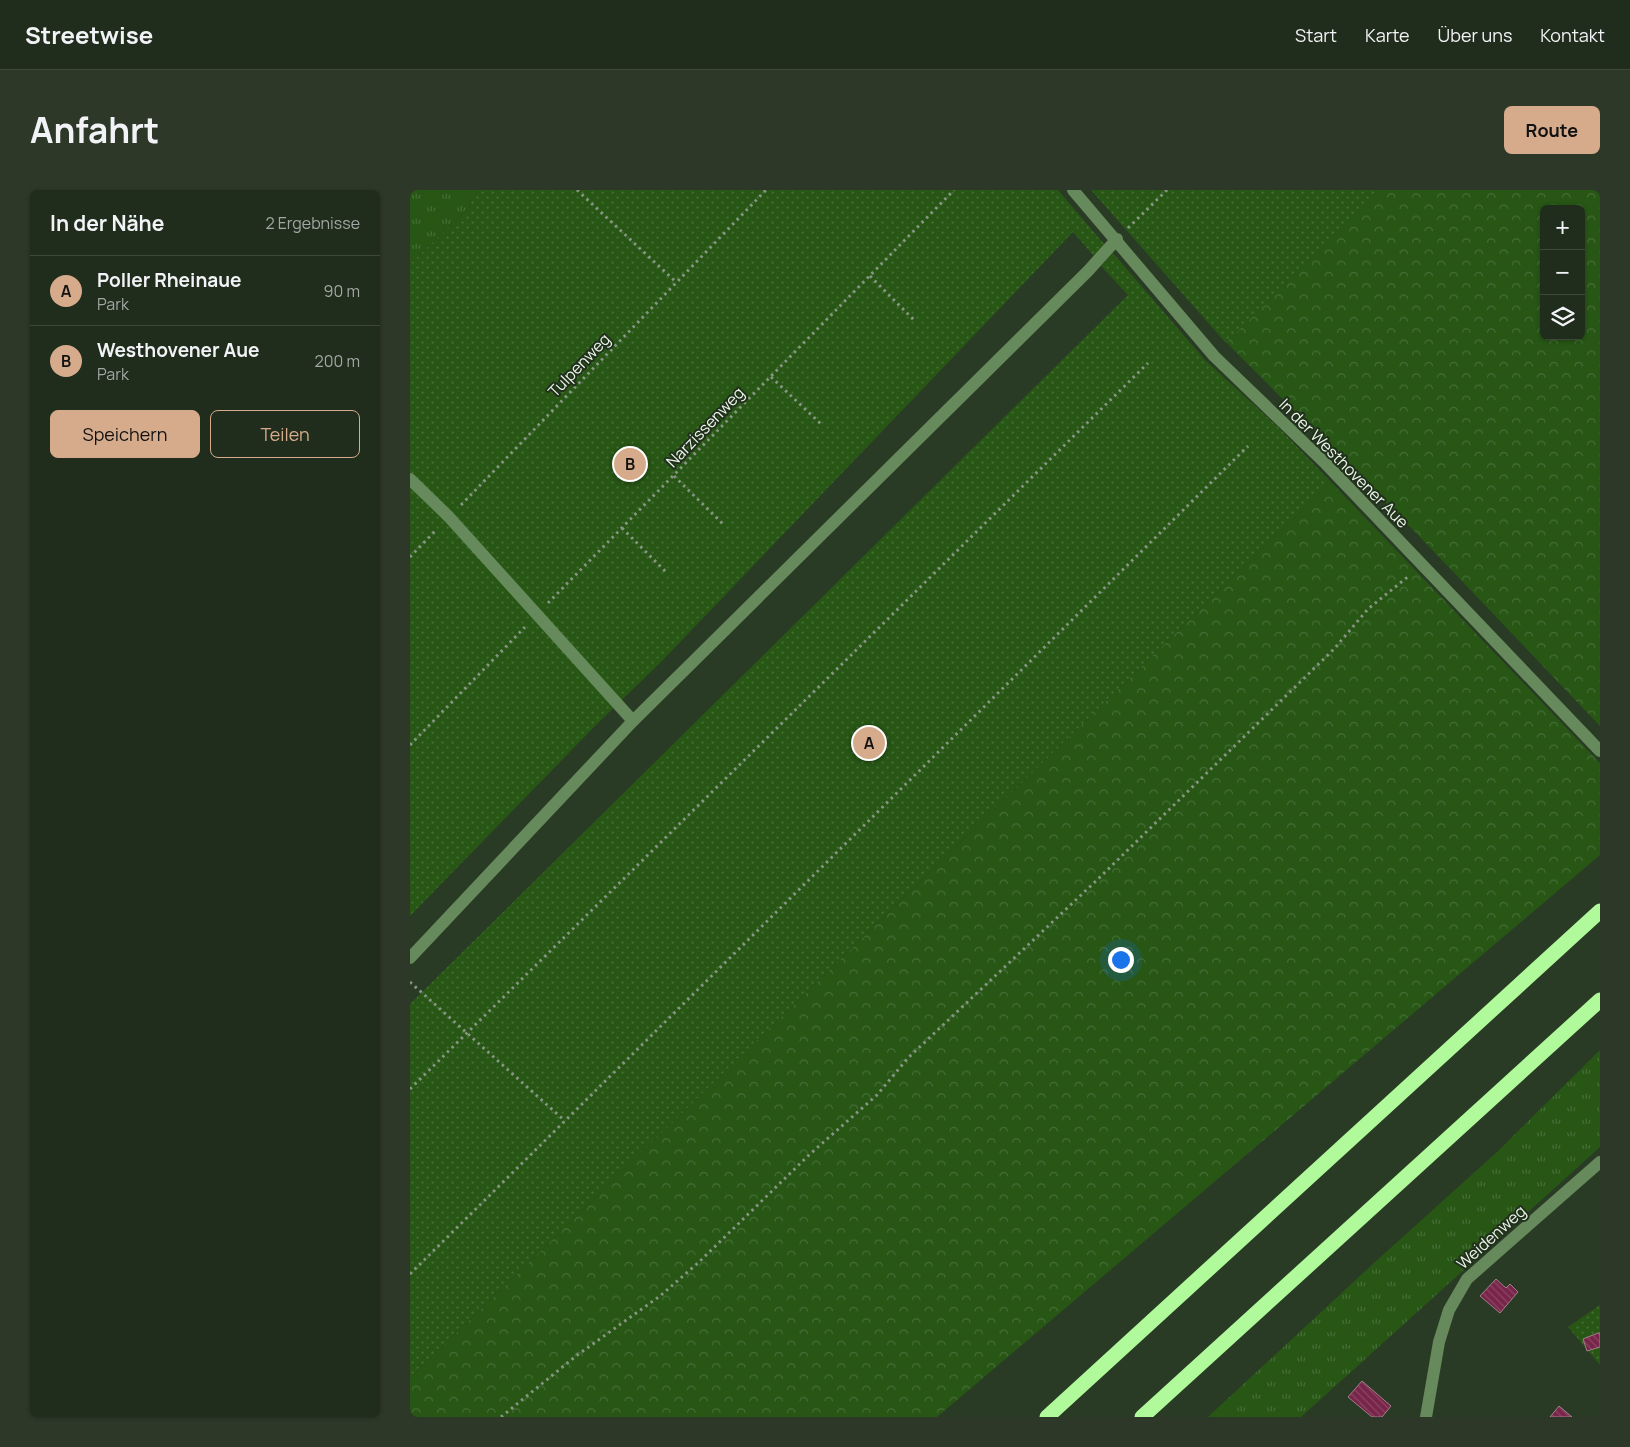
<!DOCTYPE html>
<html lang="de">
<head>
<meta charset="utf-8">
<style>
  :root { --surface:#202c1c; --page:#2d3829; --text:#f1f3f6; --muted:#a2a7a3; --line:#3d483b; --accent:#d6ab8b }
  body { margin:0; font-family:Manrope,sans-serif; background:var(--page); color:var(--text) }
  .controls { position:absolute; right:15px; top:15px; display:grid; overflow:hidden; border-radius:8px; box-shadow:0 1px 4px #0004 }
  .controls button { width:45px; height:45px; display:grid; place-items:center; padding:0; border:0; border-bottom:1px solid var(--line); background:var(--surface); color:var(--text); font:25px sans-serif }
  .you { position:absolute; left:710px; top:769px; width:18px; height:18px; margin:-12px; border:4px solid #fff; border-radius:50%; background:#1a73e8; box-shadow:0 0 0 8px #1a73e833 }
  .badge { display:grid; place-items:center; width:32px; height:32px; border-radius:50%; background:var(--accent); color:#111; font-size:16px; font-weight:700 }
  .pin { position:absolute; translate:-50% -50%; border:2px solid #fff; box-shadow:0 1px 5px #0006 }
  .list { margin:0; padding:0; list-style:none }
  h2 { display:flex; justify-content:space-between; align-items:center; height:65px; margin:0; padding:0 20px; font-size:21px }
  h2 small { font-size:16px; font-weight:400; color:var(--muted) }
  .list li { display:grid; grid-template-columns:32px 1fr auto; gap:15px; align-items:center; box-sizing:border-box; height:70px; padding:0 20px; border-top:1px solid var(--line) }
  .list b { display:block; font-size:19px; white-space:nowrap }
  .list p { margin:0; font-size:16px; white-space:nowrap; color:var(--muted) }
  .list em { font-size:16px; font-style:normal; color:var(--muted) }
  .actions { display:flex; gap:10px; padding:15px 20px }
  .actions a { flex:1; padding:11px 0; border:1px solid var(--accent); border-radius:8px; text-align:center; font-size:18px; color:var(--accent) }
  .actions .main { background:var(--accent); color:#111 }
  .icon { flex:none; width:28px; height:28px; fill:none; stroke:currentColor; stroke-width:2; stroke-linecap:round; stroke-linejoin:round }
  .map { position:relative; flex:none; width:1190px; height:1227px; overflow:hidden; border-radius:8px }
  header { display:flex; align-items:center; gap:30px; box-sizing:border-box; height:70px; padding:0 25px; background:var(--surface); border-bottom:1px solid var(--line) }
  header strong { font-size:24px }
  nav { display:flex; gap:28px; margin-inline-start:auto; font-size:18px }
  .intro { display:flex; align-items:center; justify-content:space-between; box-sizing:border-box; height:120px; padding:0 30px }
  h1 { margin:0; font-size:35px }
  .button { padding:12px 22px; border-radius:8px; background:var(--accent); color:#111; font-size:18px; font-weight:700 }
  main { display:flex; gap:30px; padding:0 30px }
  aside { flex:1; background:var(--surface); border-radius:8px; box-shadow:0 1px 4px #0004 }
  .map>svg:first-child { display:block }
  .grass { fill:url(#grass-tufts) }
  .forest { fill:url(#forest-crowns); fill-rule:evenodd }
  .park { fill:url(#park-dots) }
  .building { fill:url(#building-back-hatch); stroke:#a0808a }
  .lines { fill:none; stroke-linecap:round; stroke-linejoin:round }
  .path { stroke:#879583; stroke-width:3; stroke-dasharray:2.5 4; stroke-linecap:butt }
  .minor { stroke:#668a5b; stroke-width:12 }
  .highway { stroke:#b1fa9b; stroke-width:15 }
  .labels { text-anchor:middle; stroke-width:4; stroke-linejoin:round; paint-order:stroke }
  .street-label { font-size:16px; fill:#ebf6e8; stroke:#21301c }
</style>
</head>
<body>
<header>
<strong>Streetwise</strong>
<nav><a>Start</a><a>Karte</a><a>Über uns</a><a>Kontakt</a></nav>
</header>
<div class="intro"><h1>Anfahrt</h1><a class="button">Route</a></div>
<main>
<aside>
<h2>In der Nähe<small>2 Ergebnisse</small></h2>
<ul class="list">
<li><span class="badge">A</span><div><b>Poller Rheinaue</b><p>Park</p></div><em>90 m</em></li>
<li><span class="badge">B</span><div><b>Westhovener Aue</b><p>Park</p></div><em>200 m</em></li>
</ul>
<div class="actions"><a class="main">Speichern</a><a>Teilen</a></div>
</aside>
<div class="map">
<svg width="1190" height="1227" viewBox="0 0 1190 1227">
  <defs>
    <pattern id="grass-tufts" width="24" height="20" patternUnits="userSpaceOnUse" patternTransform="scale(1.25)"><rect width="24" height="20" fill="#275615"/><path d="M3 7l-1-3M5 7V3M7 7l1-3M15 17l-1-3M17 17v-4M19 17l1-3" fill="none" stroke="#466f37"/></pattern>
    <pattern id="forest-crowns" width="20" height="18" patternUnits="userSpaceOnUse" patternTransform="scale(1.25)"><rect width="20" height="18" fill="#275615"/><path d="M2 6a3 3 0 1 1 6 0M12 15a3 3 0 1 1 6 0" fill="none" stroke="#466f37"/></pattern>
    <pattern id="park-dots" width="8" height="8" patternUnits="userSpaceOnUse" patternTransform="scale(1.25)"><rect width="8" height="8" fill="#275615"/><path d="M2 2h.1M6 6h.1" fill="none" stroke="#466f37" stroke-width="1.8" stroke-linecap="round"/></pattern>
    <pattern id="building-back-hatch" width="6" height="6" patternUnits="userSpaceOnUse" patternTransform="scale(1.25)"><rect width="6" height="6" fill="#782549"/><path d="M-1 5l2 2M0 0l6 6M5-1l2 2" fill="none" stroke="#8b4563"/></pattern>
  </defs>
  <rect width="100%" height="100%" fill="#2a3b25"/>
  <g class="grass">
    <polygon points="0,0 64,0 59,18 0,74"/>
    <polygon points="1190,860 1190,957 891,1227 798,1227 965,1072 1087,962"/>
  </g>
  <g class="forest">
    <path d="M855,0h335v536l-182,-191 -192,-193zM1134,19h37v127h-37z"/>
    <polygon points="921,292 1190,573 1190,665 527,1227 0,1227 0,1188"/>
  </g>
  <g class="park">
    <polygon points="64,0 648,0 695,55 684,66 663,42 250,473 186,535 0,726 0,74 59,18"/>
    <polygon points="681,0 971,0 816,153"/>
    <polygon points="703,63 795,170 869,238 921,292 0,1188 0,814 718,105 691,76"/>
    <polygon points="1190,1115 1190,1175 1158,1137"/>
  </g>
  <g class="building">
    <polygon points="1086,1089 1096,1098 1100,1094 1108,1102 1090,1123 1070,1106"/>
    <polygon points="1188,1143 1190,1143 1190,1157 1177,1161 1173,1149"/>
    <polygon points="952,1191 981,1216 972,1227 962,1227 938,1207"/>
    <polygon points="1149,1216 1162,1227 1140,1227"/>
  </g>
  <g class="lines">
    <g class="path">
      <polyline points="167,0 266,92"/>
      <polyline points="718,38 757,0"/>
      <polyline points="460,86 504,130"/>
      <polyline points="361,187 411,234"/>
      <polyline points="264,286 314,335"/>
      <polyline points="51,315 356,0"/>
      <polyline points="212,338 257,383"/>
      <polyline points="0,367 27,339"/>
      <polyline points="138,413 544,0"/>
      <polyline points="0,555 115,437"/>
      <polyline points="0,792 155,931"/>
      <polyline points="0,899 738,173"/>
      <polyline points="0,1084 838,256"/>
      <polyline points="91,1227 166,1166 250,1106 288,1073 400,964 467,905 498,868 687,690 924,459 958,419 1000,385"/>
    </g>
    <g class="minor">
      <polyline points="663,0 804,166 916,274 1190,561"/>
      <polyline points="0,289 39,327 223,531"/>
      <polyline points="0,768 223,531 678,81 707,49"/>
      <polyline points="1016,1227 1029,1152 1039,1120 1057,1089 1190,972"/>
    </g>
    <g class="highway">
      <polyline points="637,1227 1190,721"/>
      <polyline points="732,1227 1190,810"/>
    </g>
  </g>
  <g class="labels">
    <g class="street-label">
      <text transform="translate(169 175) rotate(-46)" y="6">Tulpenweg</text>
      <text transform="translate(295 237) rotate(-46)" y="6">Narzissenweg</text>
      <text transform="translate(934 273) rotate(45)" y="6">In der Westhovener Aue</text>
      <text transform="translate(1081 1047) rotate(-42)" y="6">Weidenweg</text>
    </g>
  </g>
</svg>
<div class="controls">
<button>+</button>
<button>−</button>
<button><svg class="icon" aria-label="layers" viewBox="0 0 24 24"><path d="M12 4l9 5-9 5-9-5zM3 14l9 5 9-5"/></svg></button>
</div>
<div class="you"></div>
<div class="pin badge" style="left:459px;top:553px">A</div>
<div class="pin badge" style="left:220px;top:274px">B</div>
</div>
</main>
</body>
</html>
